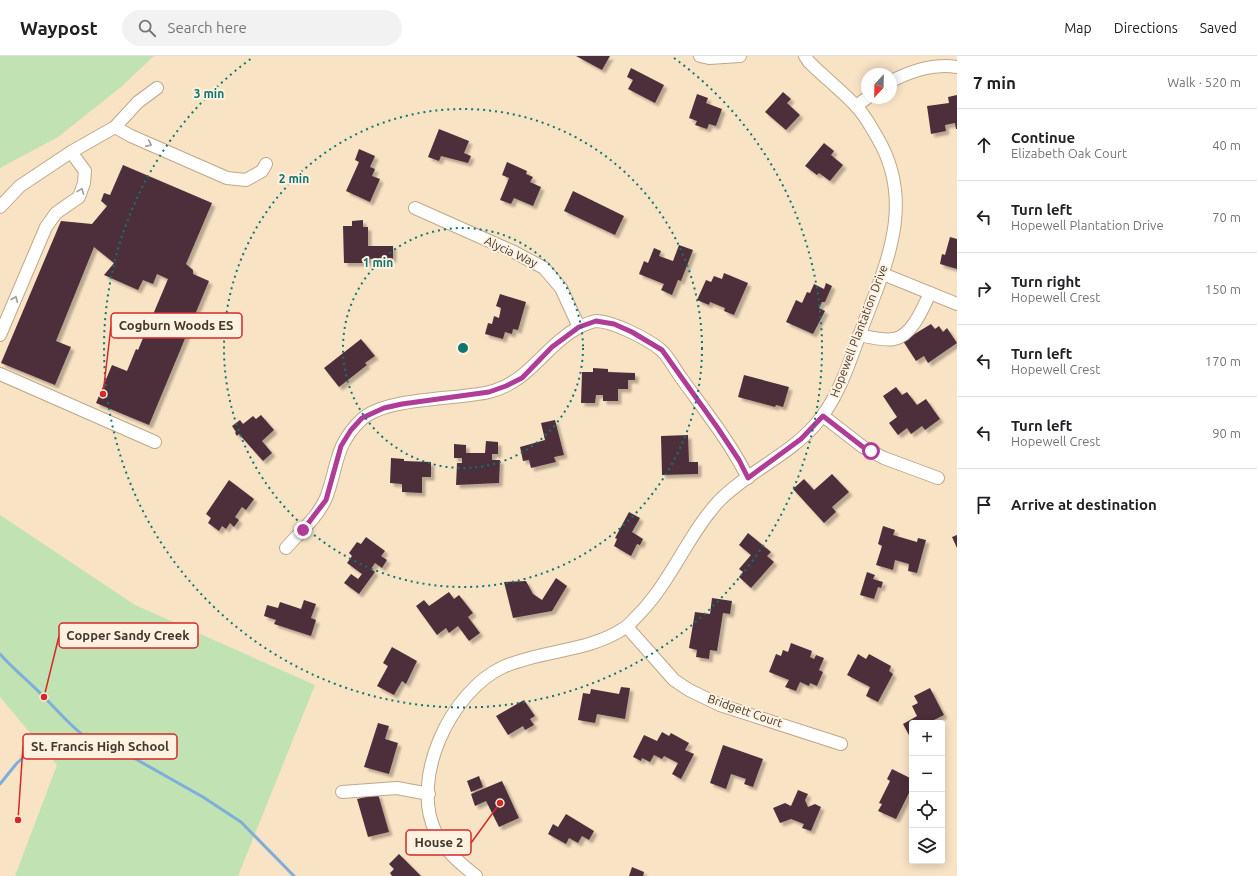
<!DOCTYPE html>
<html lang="en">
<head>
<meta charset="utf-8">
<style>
  :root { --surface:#fff; --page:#f2f2f2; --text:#202124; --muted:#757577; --line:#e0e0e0 }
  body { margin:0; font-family:Ubuntu,sans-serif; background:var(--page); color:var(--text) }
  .controls { position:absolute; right:12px; bottom:12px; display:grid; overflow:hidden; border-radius:4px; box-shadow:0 2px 10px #0003 }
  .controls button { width:36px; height:36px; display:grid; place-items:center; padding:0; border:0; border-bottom:1px solid var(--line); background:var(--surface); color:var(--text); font:20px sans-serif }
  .compass { position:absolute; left:861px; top:12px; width:36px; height:36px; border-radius:50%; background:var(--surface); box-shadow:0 2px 10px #0003; rotate:202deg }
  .stop { position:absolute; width:12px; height:12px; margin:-9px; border:3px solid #af3d97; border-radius:50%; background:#fff }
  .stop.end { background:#af3d97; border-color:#fff; box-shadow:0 1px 4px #0008 }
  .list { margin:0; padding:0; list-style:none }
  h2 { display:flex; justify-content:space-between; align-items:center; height:52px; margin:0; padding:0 16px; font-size:17px }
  h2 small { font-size:13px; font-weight:400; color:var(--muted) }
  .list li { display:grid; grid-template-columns:26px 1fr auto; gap:12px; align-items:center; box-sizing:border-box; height:72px; padding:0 16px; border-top:1px solid var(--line) }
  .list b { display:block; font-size:15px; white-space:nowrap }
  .list p { margin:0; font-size:13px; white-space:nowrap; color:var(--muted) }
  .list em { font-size:13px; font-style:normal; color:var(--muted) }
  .icon { flex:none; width:22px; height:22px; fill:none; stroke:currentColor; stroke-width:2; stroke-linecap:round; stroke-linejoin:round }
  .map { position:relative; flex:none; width:957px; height:820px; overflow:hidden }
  header { display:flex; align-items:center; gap:24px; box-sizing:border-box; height:56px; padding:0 20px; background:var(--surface); border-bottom:1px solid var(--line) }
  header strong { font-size:19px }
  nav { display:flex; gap:22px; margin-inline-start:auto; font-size:14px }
  .search { width:280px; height:36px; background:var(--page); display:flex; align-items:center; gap:10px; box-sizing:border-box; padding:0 14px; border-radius:22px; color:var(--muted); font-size:15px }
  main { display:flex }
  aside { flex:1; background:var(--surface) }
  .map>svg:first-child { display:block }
  .green { fill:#c1e3b3 }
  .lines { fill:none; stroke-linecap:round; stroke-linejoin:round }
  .stream { stroke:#7eaed9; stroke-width:3 }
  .building { fill:#4d2f3b; filter:url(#shadow) }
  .minor-casing { stroke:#bda88b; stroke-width:14 }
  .minor { stroke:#fff; stroke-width:12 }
  .oneway { stroke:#a09c96 }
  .route { stroke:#af3d97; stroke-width:5 }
  .ring { fill:none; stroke:#0f766e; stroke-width:2; stroke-dasharray:2 4 }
  .labels { text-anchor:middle; stroke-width:4; stroke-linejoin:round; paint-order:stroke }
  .street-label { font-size:12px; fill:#41392d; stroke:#fff1df }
  .centre { fill:#0f766e; stroke:#fff1df; stroke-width:2 }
  .ring-label { font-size:12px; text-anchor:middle; font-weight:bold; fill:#0f766e; stroke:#fff1df; stroke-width:4; stroke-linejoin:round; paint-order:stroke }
  .leader { fill:none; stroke:#d62828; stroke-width:1.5 }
  .callout-dot { fill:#d62828; stroke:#fff1df; stroke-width:1.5 }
  .callout { fill:#fff1df; stroke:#d62828; stroke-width:1.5 }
  .callout-label { font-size:13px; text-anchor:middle; font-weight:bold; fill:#41392d }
</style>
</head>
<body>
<header>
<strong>Waypost</strong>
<div class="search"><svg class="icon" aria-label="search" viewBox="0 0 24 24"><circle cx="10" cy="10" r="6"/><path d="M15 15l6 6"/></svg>Search here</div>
<nav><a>Map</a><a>Directions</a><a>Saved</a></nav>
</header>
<main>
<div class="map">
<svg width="957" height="820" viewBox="0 0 957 820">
  <defs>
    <filter id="shadow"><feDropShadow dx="3.5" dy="3.5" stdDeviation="1" flood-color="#0004"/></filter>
  </defs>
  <rect width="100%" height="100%" fill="#f9e3c5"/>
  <g class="green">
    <polygon points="0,0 154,0 121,31 58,81 0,112"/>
    <polygon points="0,459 135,549 315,629 238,820 15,820 57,709 0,641"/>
  </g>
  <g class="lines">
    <g class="stream">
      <path d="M0,598c13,15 30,28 44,43 23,23 46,54 81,56l78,44 38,25 53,54"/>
      <polyline points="0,728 17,707 27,698 71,694 93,687"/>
    </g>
  </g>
  <g class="building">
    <polygon points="576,0 610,0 602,14"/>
    <polygon points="631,12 664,29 655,47 628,33 633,24 627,21"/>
    <polygon points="783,36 791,43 787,47 800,59 786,74 765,56"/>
    <polygon points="697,38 708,42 706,47 722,53 716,70 709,68 707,73 695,69 697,65 689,62"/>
    <polygon points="957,39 957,73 956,73 955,67 945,69 946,75 931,78 927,50 949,47 948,41"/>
    <polygon points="439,73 469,85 464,97 471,100 468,107 441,100 439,105 428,101"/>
    <polygon points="824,87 834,95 831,99 843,109 830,125 819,117 817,119 805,110"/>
    <polygon points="359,93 375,100 370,111 375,113 372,120 380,123 370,146 346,135 359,106 355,104"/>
    <polygon points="507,106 527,115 526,118 533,121 530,126 541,131 533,150 514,142 511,148 500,144 509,122 502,119"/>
    <polygon points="123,109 212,147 186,208 193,214 193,218 209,225 149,369 96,347 112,309 127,315 136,293 138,294 168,223 157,218 153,228 143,224 138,234 104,219 114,207 94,191 56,285 71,291 55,329 1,307 61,165 92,168 107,150 101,145 104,137 110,139"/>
    <polygon points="573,135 624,160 615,179 564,155"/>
    <polygon points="363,164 363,171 368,171 368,190 393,190 393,203 370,203 370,207 344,207 343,170 352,170 352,165"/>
    <polygon points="950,181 957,183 957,213 940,208 942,198 945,199"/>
    <polygon points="679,189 693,194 681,225 678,224 672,239 661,234 664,228 639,218 644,205 648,207 654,192 661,195 659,200 673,205"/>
    <polygon points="724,217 748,227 734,259 724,255 725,252 710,246 709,249 697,244 706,224 711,226 714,220 722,223"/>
    <polygon points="826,227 832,230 825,246 822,246 819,252 825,255 813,278 786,266 796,244 802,247 807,236 810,237 814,228 824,233"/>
    <polygon points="500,238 526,246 518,274 513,273 512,278 505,276 503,283 485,278 488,267 492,268 494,260 499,262 501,252 496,250"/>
    <polygon points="931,268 935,273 939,270 943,276 947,272 957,287 928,307 924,300 916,305 903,285"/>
    <polygon points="361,283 375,300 365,307 367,309 339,331 324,312"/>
    <polygon points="593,312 608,313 608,316 635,317 635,324 628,324 628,333 618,333 618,345 603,345 603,339 596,339 595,347 581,347 582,316 593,316"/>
    <polygon points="744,319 789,331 783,351 776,349 775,351 738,341"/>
    <polygon points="896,331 902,339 907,336 917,349 926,343 940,363 925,374 922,370 911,378 907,372 898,379 889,367 897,361 883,340"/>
    <polygon points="261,359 274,374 262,385 272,397 263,405 239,378 237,380 235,377 236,376 232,370 240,364 243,368 253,360 256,363"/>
    <polygon points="555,364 564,399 554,401 556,406 531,412 529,404 523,405 520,391 545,384 541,367"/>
    <polygon points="688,379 689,406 698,406 698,418 662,419 661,380"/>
    <polygon points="486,385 498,386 498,398 492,398 492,404 500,404 499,427 456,429 457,407 462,407 462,402 454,402 454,388 466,389 466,397 485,397"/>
    <polygon points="391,402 404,403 404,405 431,406 431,421 422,421 422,437 402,436 402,428 390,427"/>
    <polygon points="832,418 849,436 832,451 836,456 824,467 793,433 804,423 814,434"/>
    <polygon points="229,424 254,443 246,454 242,451 235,461 239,464 234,471 230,467 226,473 222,470 219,475 208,467 211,462 206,458"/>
    <polygon points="629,456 640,462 632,476 643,483 640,489 637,488 631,500 614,490 617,483 615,482"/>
    <polygon points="883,470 895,474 893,479 917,486 918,482 926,484 917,517 908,515 909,508 895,504 893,514 876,509 882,490 878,488"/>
    <polygon points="748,477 771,496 767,500 774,506 751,532 739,521 743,516 739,513 751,499 739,489"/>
    <polygon points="957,479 957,492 952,481"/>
    <polygon points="366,481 385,495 381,500 387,504 382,512 375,507 371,513 375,516 359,538 344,527 351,518 358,523 362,518 347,507 352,500 349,497 357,486 361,488"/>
    <polygon points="867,516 875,519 873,523 883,526 881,532 878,531 874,543 860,539"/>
    <polygon points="556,522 567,530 552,555 513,562 504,526 526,525 533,538 542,544"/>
    <polygon points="449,536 454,543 459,539 473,557 468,561 480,577 469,585 458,570 449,577 446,572 437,579 416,550 424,544 429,550"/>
    <polygon points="712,542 732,545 730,558 723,557 717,595 710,594 709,603 696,601 697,594 689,592 695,556 710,558"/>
    <polygon points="304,544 316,548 311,562 316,564 311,580 274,568 276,564 264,560 267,549 278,552 280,546 301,553"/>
    <polygon points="791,587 812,595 810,601 814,603 816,599 824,602 819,614 823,616 817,630 810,627 809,630 800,626 796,635 785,631 789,624 769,616 776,598 781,600 783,594 788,596"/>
    <polygon points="392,591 417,605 406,628 402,625 394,639 377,630 388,610 383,607"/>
    <polygon points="858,598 866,603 869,598 891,610 889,615 893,618 878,646 866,640 870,631 847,619"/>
    <polygon points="621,631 630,632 625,663 597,658 595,667 578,664 583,637 590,638 591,633 619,638"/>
    <polygon points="930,632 944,659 928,667 912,667 912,680 910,681 903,668 917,660 912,650 918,647 914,640"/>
    <polygon points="524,644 535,660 530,663 534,669 525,674 523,670 508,679 496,660"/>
    <polygon points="378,667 389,670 385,683 398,687 389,718 364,711"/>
    <polygon points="662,676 669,680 671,677 689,687 685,694 694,698 681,723 672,718 678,707 664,700 662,703 654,699 650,706 642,702 641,705 633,701 644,679 657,685"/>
    <polygon points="723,689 763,703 753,731 744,728 746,723 731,718 726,733 710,727"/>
    <polygon points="892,713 912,723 912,731 896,763 878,755 882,748 879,747 890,725 887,723"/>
    <polygon points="479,720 483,731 471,736 467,725"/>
    <polygon points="502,725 519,762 499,771 486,745 475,750 471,738"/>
    <polygon points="798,734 808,738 805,744 808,751 815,748 821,751 811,775 802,772 804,768 791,763 780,767 773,752 785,747 791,750"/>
    <polygon points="378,738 389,776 368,781 357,743"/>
    <polygon points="566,758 594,775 589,784 582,780 578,787 569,782 566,788 548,778 553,768 558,771"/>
    <polygon points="399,798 421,820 392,820 390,817 394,813 389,808"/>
    <polygon points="632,811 644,816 643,820 629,820"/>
  </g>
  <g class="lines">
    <defs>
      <g id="minor">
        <polyline points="700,0 709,2 740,0"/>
        <path d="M891,25c21,-10 42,-18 66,-14"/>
        <polyline points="856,50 867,42"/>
        <polyline points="115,71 131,80 227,122 246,124 262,115 266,108"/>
        <polyline points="0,151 20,130 71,96 115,71 138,46 157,32"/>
        <polyline points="415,152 514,196 544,212 561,232 579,271"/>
        <polyline points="883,218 957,248"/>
        <polyline points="0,279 46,171 56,157 79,141 84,127 85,115 71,96"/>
        <path d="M859,279c11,2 24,6 35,4 18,-3 29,-31 36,-46"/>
        <polyline points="0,318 155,386"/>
        <polyline points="823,360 863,391 884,402 938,422"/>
        <path d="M286,492c13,-15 32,-31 40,-50 12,-31 8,-52 35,-78 24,-23 95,-20 128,-28 41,-10 55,-46 90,-65 5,-2 13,-6 18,-6 17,1 51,18 64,29 8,7 14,20 21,29 23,32 48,63 66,99"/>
        <polyline points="627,571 674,624 689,634 720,649 841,688"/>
        <polyline points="342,736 397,732 429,738"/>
        <path d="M476,820c-15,-12 -31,-25 -40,-43 -27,-54 15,-142 67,-166 40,-18 85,-14 123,-40 5,-4 10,-10 15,-15 31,-33 47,-77 77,-110 29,-30 70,-46 97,-77 25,-28 36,-68 49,-102 24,-63 51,-122 13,-186 -6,-10 -12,-22 -21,-31 -15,-16 -32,-29 -47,-44l-4,-6"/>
      </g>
    </defs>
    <use href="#minor" class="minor-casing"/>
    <use href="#minor" class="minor"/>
  </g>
  <defs><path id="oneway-chevron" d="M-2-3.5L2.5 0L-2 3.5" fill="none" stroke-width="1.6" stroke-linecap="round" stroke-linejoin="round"/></defs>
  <g class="oneway">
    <use href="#oneway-chevron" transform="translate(149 88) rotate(24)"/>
    <use href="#oneway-chevron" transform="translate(81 135) rotate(-69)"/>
    <use href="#oneway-chevron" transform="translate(15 243) rotate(-67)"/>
  </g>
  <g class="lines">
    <polyline class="route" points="303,474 326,444 341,390 351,374 362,362 384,352 402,348 489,336 506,330 522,322 552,291 579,271 596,265 614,268 632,276 662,294 717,371 739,404 748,422 801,383 823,360 863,391 871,395"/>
  </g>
  <g class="ring">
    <circle cx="463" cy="292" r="120"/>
    <circle cx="463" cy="292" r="239"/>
    <path d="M674 2A359 359 0 1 1 252 2"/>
  </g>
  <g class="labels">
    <g class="street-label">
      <text transform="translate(511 196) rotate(25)" y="4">Alycia Way</text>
      <text transform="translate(859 275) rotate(-69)" y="4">Hopewell Plantation Drive</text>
      <text transform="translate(745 655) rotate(19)" y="4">Bridgett Court</text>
    </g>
  </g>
  <circle cx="463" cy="292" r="6" class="centre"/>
  <g class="ring-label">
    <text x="209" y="42">3 min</text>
    <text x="294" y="127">2 min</text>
    <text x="378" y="211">1 min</text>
  </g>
  <path class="leader" d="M103 338L111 270M44 641L59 580M18 764L23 690M500 747L471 787"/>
  <g class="callout-dot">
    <circle cx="103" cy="338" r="4"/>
    <circle cx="44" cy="641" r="4"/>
    <circle cx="18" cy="764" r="4"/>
    <circle cx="500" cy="747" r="4"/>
  </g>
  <g class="callout">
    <rect x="111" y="257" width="131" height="25" rx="4"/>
    <rect x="59" y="567" width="139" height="25" rx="4"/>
    <rect x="23" y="678" width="154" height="25" rx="4"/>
    <rect x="406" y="774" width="65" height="25" rx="4"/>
  </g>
  <g class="callout-label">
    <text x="176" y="274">Cogburn Woods ES</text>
    <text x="128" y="584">Copper Sandy Creek</text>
    <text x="100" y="695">St. Francis High School</text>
    <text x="439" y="791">House 2</text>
  </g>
</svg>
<div class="controls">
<button>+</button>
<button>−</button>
<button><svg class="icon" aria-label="locate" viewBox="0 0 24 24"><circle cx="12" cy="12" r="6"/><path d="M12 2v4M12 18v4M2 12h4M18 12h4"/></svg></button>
<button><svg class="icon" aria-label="layers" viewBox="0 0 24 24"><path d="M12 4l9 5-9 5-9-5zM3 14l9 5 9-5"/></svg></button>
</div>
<svg class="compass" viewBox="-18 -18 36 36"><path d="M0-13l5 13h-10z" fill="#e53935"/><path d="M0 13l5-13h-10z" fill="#757577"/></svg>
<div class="stop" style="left:871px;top:395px"></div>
<div class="stop end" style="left:303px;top:474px"></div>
</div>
<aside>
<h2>7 min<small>Walk · 520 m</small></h2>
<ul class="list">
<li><svg class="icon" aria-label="ahead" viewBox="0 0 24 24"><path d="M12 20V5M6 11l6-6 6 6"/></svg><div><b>Continue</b><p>Elizabeth Oak Court</p></div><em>40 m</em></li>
<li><svg class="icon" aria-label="left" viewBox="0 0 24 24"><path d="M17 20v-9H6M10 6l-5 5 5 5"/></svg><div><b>Turn left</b><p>Hopewell Plantation Drive</p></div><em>70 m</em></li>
<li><svg class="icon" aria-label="right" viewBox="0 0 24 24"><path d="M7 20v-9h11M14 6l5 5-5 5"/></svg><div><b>Turn right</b><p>Hopewell Crest</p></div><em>150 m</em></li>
<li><svg class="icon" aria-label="left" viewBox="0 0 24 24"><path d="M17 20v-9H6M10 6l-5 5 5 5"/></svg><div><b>Turn left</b><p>Hopewell Crest</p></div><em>170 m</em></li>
<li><svg class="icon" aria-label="left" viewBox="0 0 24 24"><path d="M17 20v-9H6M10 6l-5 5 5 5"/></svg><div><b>Turn left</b><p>Hopewell Crest</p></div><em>90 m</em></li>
<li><svg class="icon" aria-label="arrive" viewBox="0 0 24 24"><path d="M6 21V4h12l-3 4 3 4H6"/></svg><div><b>Arrive at destination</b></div></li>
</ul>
</aside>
</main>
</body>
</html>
